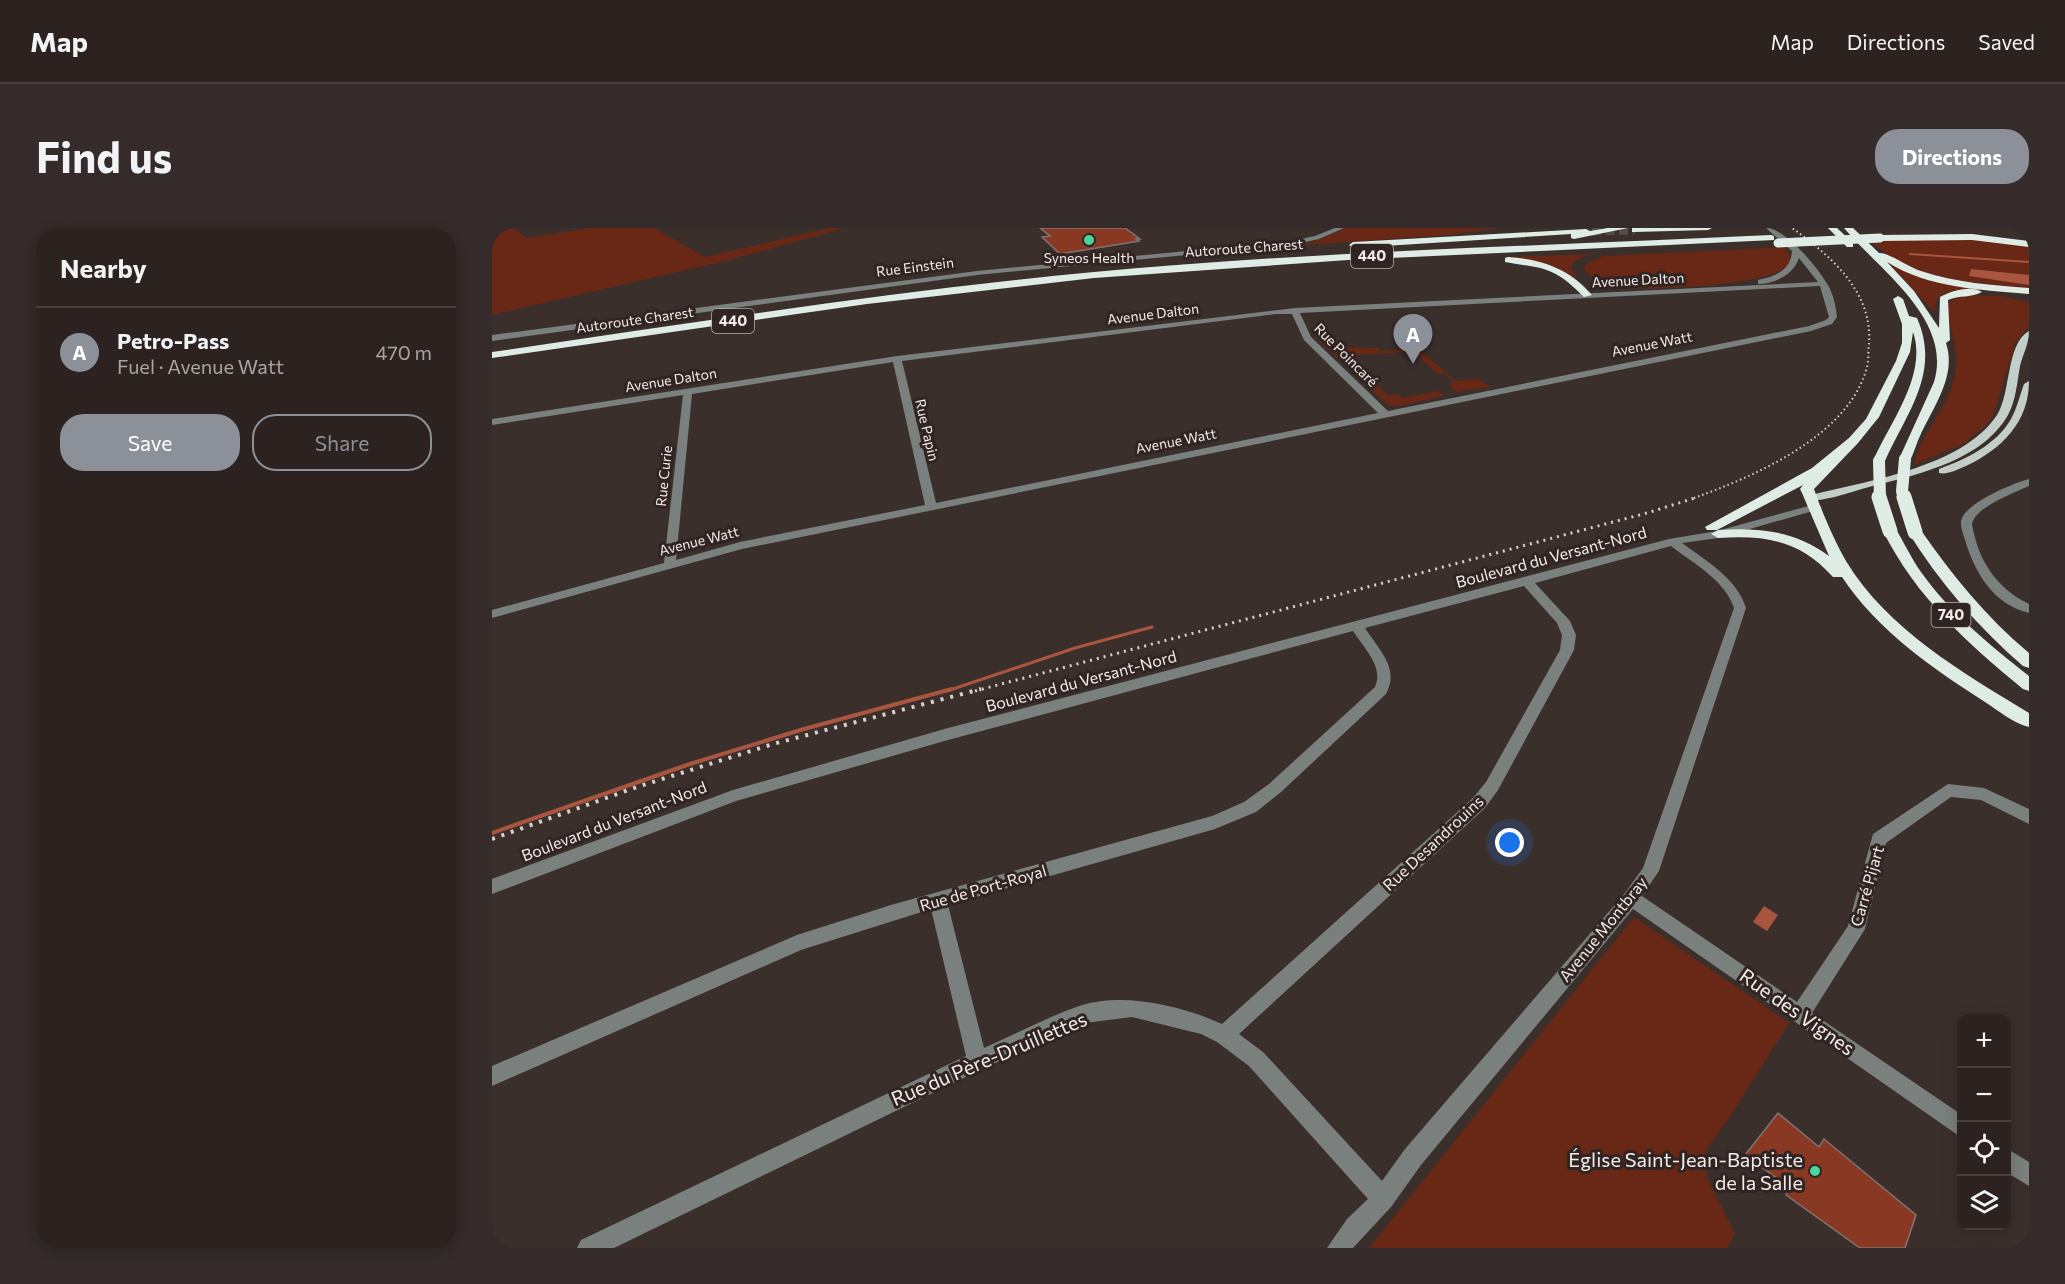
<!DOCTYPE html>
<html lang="en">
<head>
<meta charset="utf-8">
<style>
  :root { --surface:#2c2321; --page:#342b2a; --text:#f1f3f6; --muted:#a6a4a5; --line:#48403f; --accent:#8c9099 }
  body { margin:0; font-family:Commissioner,sans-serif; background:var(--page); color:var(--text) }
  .controls { position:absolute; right:18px; bottom:18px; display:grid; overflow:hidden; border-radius:12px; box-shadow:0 3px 15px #0003 }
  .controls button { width:54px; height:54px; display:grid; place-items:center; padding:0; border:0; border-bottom:2px solid var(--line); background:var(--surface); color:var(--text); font:30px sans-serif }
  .you { position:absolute; left:1018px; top:615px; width:21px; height:21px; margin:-15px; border:4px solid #fff; border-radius:50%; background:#1a73e8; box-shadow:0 0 0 9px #1a73e833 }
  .badge { display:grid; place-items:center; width:39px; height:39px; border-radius:50%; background:var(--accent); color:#fff; font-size:20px; font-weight:700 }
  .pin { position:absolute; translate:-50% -50px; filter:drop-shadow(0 2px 3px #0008) }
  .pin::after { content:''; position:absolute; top:32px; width:21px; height:18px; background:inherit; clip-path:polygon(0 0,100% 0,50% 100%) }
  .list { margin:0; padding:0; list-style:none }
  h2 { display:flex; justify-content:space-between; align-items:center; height:78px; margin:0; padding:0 24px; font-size:26px }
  h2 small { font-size:20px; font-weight:400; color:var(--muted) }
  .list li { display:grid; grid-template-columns:39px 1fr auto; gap:18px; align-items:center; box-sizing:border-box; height:90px; padding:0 24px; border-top:2px solid var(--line) }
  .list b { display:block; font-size:22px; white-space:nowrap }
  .list p { margin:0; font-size:20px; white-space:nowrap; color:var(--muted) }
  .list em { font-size:20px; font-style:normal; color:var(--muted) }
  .actions { display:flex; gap:12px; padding:18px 24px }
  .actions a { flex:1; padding:14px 0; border:2px solid var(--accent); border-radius:24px; text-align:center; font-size:21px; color:var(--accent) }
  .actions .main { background:var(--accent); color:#fff }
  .icon { flex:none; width:33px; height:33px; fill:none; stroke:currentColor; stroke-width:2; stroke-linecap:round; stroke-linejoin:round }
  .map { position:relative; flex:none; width:1537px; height:1020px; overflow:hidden; border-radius:24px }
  header { display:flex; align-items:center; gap:36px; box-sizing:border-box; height:84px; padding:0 30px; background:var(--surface); border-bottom:2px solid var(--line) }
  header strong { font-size:28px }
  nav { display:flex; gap:33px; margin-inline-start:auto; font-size:21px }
  .intro { display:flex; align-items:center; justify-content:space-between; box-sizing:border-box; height:144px; padding:0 36px }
  h1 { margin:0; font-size:42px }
  .button { padding:15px 27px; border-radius:24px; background:var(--accent); color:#fff; font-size:21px; font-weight:700 }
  main { display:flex; gap:36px; padding:0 36px }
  aside { flex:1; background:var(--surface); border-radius:24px; box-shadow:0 3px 15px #0003 }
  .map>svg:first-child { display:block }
  .green { fill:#692715 }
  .water { fill:#a9553f }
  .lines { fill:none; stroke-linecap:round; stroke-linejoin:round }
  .stream-far2 { stroke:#a9553f; stroke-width:2 }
  .stream-far1 { stroke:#a9553f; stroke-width:3 }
  .stream { stroke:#a9553f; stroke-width:4 }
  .building { fill:#893923; stroke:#827470; stroke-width:1.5 }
  .highway-tunnel { stroke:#564b48; stroke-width:9; stroke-dasharray:9 4.5; stroke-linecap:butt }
  .minor { fill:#7a807d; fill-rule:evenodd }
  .major { fill:#c2cec7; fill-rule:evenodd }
  .highway { fill:#deece5; fill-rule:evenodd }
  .rail-far2 { stroke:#d8d1ce; stroke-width:2; stroke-dasharray:1.5 3; stroke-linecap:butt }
  .rail-far1 { stroke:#d8d1ce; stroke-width:3; stroke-dasharray:2 5; stroke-linecap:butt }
  .rail { stroke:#d8d1ce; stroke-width:4; stroke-dasharray:3 7; stroke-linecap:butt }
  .highway-bridge-far2 { stroke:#deece5; stroke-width:9 }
  .highway-bridge-far1 { stroke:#deece5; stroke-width:12 }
  .highway-bridge { stroke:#deece5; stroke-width:15 }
  .poi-dot { fill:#4ad49c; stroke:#302522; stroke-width:2 }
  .labels { text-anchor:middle; stroke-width:6; stroke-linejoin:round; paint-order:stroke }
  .far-street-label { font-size:14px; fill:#f2ebe8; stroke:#302522 }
  .far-poi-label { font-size:14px; fill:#f2ebe8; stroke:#302522 }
  .shield { fill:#302522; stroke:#b8b0ad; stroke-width:1.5 }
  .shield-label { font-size:15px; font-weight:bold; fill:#f2ebe8 }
  .street-label { font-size:16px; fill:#f2ebe8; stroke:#302522 }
  .near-street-label { font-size:20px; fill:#f2ebe8; stroke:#302522 }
  .near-poi-label { font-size:20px; fill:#f2ebe8; stroke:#302522; text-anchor:end }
</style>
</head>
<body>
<header>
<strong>Map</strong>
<nav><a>Map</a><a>Directions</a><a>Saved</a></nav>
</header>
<div class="intro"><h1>Find us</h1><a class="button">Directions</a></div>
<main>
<aside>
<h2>Nearby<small></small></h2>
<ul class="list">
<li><span class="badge">A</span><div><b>Petro-Pass</b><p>Fuel · Avenue Watt</p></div><em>470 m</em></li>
</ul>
<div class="actions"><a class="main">Save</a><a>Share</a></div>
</aside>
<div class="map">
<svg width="1537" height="1020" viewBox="0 0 1537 1020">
  <rect width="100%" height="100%" fill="#3b2f2c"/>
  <g class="green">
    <polygon points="0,0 21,0 35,10 98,0 162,0 213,29 338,0 353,0 237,32 0,87"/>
    <polygon points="855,0 1009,0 956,7 785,19 821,14"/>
    <path d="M1461,10l76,8v29l-58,-6 -2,7 60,9v3c-55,-5 -116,-7 -158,-47z"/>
    <path d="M1293,19c3,6 7,11 4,17 -16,24 -151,26 -181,24l-10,-4 -14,-15 3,-6 17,-7z"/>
    <polygon points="1097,26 1081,34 1079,41 1085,48 1082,49 1054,35 1014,29"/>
    <path d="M1399,37l15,5 123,27c-18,-4 -101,-21 -93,14l-4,-1z"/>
    <path d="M1476,67l31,1 30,6v24l-14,17 -21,71 -8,11 -23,19 -47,20 -2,-1c9,-33 41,-63 42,-99 1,-20 -8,-41 -8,-61l8,-5z"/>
    <polygon points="826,112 835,112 843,119 886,120 888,123 926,121 964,153 986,151 999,159 964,164 957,156 962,154 952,145 946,146 922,124 859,127 855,130 857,133 849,133"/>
    <polygon points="869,143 895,167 905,166 911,170 946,163 952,168 907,178 896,177 861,145"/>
    <polygon points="1142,689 1297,795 1243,881 1215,921 1212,935 1217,954 1243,1006 1235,1020 877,1020"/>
  </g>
  <g class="water">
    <polygon points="1479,41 1537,47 1537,57 1477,48"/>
    <polygon points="1272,678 1286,687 1275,703 1261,694"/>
  </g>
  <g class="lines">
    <polyline class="stream-far2" points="1418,26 1537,34"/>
    <polyline class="stream-far1" points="455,463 583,420 660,399"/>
    <polyline class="stream" points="0,605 198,536 312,501 460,461"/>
  </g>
  <g class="building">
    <polygon points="548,0 633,0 648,11 644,11 647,13 568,26 550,9 558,8"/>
    <polygon points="1286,885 1327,919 1332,911 1424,987 1413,1020 1368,1020 1294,967 1297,959 1253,927"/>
  </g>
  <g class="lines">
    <polyline class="highway-tunnel" points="1100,3 1143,2"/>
    <g class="minor">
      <polygon points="843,0 852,0 827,11 800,17 485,47 0,113 0,107 485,43 800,13 823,8"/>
      <path d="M1274,0c20,0 55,43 64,61 4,9 6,18 7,28l-5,7 -21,7 -1069,218 -250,69v-8l172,-47 19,-168 -191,30v-6l405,-63 398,-48 523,-26 -19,-24c-5,16 -24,26 -41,26v-4c17,-4 33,-9 34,-29zM1328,58l9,31 -3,3 -17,6 -421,85 -77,-74 -11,-24zM784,86h16l12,26 74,73 -442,90 -34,-142zM401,134l32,143 -185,37 -64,18 16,-166z"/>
      <path d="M1537,251v7c-15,7 -54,21 -57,38 6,36 24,64 57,80v9c-36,-9 -54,-40 -64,-73 -2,-7 -6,-15 -3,-22 7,-16 51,-35 67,-39z"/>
      <path d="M1324,276l6,3 -2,2 -102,29 -36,5c24,18 55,35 64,65l-87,263 -17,25 155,106 51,-76 25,-92 75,-50 36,4 45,21v15l-48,-24 -30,-3 -65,46 -21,86 -53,84 150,102v23l-329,-229 -212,256 -30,42 -38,41h-26l20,-29 21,-20 -119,-133 -32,-24 -16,-8 -69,-17 -47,6 -101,45 -370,180h-37l4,-8 385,-184 -35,-147 -130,41 -309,136v-20l305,-131 94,-30 321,-89 32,-14 25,-18 106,-97c9,-20 -11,-39 -22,-56l-405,109 -212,61 -244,93v-15l241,-89 215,-62 721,-189 48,-8zM1179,318c22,17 54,34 63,62l-91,260 -18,25 -220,256 -23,32 -119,-129 -24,-18 246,-226 13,-18 76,-140 2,-15 -6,-14 -35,-38zM1032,358l33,37 5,12 -2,15 -74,132 -13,16 -251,226c-39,-18 -98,-32 -140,-19 -33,11 -66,29 -98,43l-36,-143 267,-76 41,-17 25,-20 105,-98c14,-26 -7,-44 -21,-66z"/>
      <polygon points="1514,920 1537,934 1537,958 1514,944"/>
    </g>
    <g class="major">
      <path d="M1537,103c0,13 -6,23 -9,35 -3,17 -4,34 -12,49 -26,46 -92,60 -139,72 -15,4 -48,16 -62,13v-4c58,-15 155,-28 190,-81 14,-21 9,-72 32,-84z"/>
      <path d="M1537,153c0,41 -27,68 -63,85 -8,3 -18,9 -27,7v-4c27,-10 57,-24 72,-50 6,-11 9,-24 13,-35z"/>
    </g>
    <g class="highway">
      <polygon points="1116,0 1136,0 1082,11 1079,10 1079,6 861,20 857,17 861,14 1094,1 1098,3"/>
      <polygon points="1140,0 1220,0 1216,2 1143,4 1140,4"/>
      <polygon points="1336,0 1345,0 1361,15 1361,19 1355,19"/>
      <path d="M1352,0h9l26,25c9,-1 31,15 42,18 35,12 72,14 108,17v6c-47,-4 -101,-6 -142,-32l27,29 25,37 1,-31c11,-6 31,-12 42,-5 -10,6 -23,3 -34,8l2,40 -4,3c11,33 -13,64 -26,93 -4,8 -6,18 -11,26h-8l-2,-3 35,-77c19,-63 -55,-112 -90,-154z"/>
      <polygon points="1480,6 1537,13 1537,19 1480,12 1388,13 1384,10 1388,7"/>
      <path d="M1279,7l3,1v4l-426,20 -254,18 -227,26 -375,54v-6c200,-29 400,-61 602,-80 225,-21 451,-26 677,-37z"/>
      <path d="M1016,29c34,2 62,12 84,38l-8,2c-31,-31 -39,-28 -79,-35v-4z"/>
      <path d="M1406,68l5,3 6,17 8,2c24,55 -10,94 -32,143l-6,4 -4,-1 -2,-3c16,-37 55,-86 40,-129l-3,20 -31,65 -21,26 -44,46c7,21 21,53 32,72 42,69 116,111 183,152v14c-16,-4 -30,-16 -44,-25 -53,-34 -107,-71 -143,-125h-9c-33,-37 -67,-42 -115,-39l-7,-4 7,-4c40,-3 78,1 111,26l-27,-63 -2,-4 3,-4 -86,45h-10l-2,-3 107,-59 37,-30 17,-19 30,-58 6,-18v-19l-9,-25z"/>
      <path d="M1398,299l5,1c9,14 16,30 26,44 29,41 69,73 108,104v15l-6,-2c-56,-46 -107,-92 -140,-158z"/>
      <path d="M1423,300l5,1c32,46 66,88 109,124v15l-6,-2c-45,-39 -83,-83 -115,-134z"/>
    </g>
    <path class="rail-far2" d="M1202,270c61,-22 155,-62 173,-131 2,-7 1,-16 2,-23 4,-52 -38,-88 -77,-116"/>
    <polyline class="rail-far1" points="483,463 1155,285 1206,269"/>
    <polyline class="rail" points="0,611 145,559 281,516 489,461"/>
    <polyline class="highway-bridge-far2" points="1286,15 1388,10"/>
    <g class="highway-bridge-far1">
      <polyline points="1387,233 1388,270"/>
      <polyline points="1412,270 1410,263 1413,231"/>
    </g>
    <g class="highway-bridge">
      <polyline points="1387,269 1398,303"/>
      <polyline points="1412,269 1423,304"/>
    </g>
  </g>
  <g class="poi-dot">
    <circle cx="597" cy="12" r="6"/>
    <circle cx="1323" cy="943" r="6"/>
  </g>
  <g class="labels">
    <g class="far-street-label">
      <text transform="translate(752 20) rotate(-4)" y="5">Autoroute Charest</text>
      <text transform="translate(423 39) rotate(-7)" y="5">Rue Einstein</text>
      <text transform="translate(1146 52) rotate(-3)" y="5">Avenue Dalton</text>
      <text transform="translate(661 86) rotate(-7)" y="5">Avenue Dalton</text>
      <text transform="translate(143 92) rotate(-8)" y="5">Autoroute Charest</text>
      <text transform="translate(1160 116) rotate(-11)" y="5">Avenue Watt</text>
      <text transform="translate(854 127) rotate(45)" y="5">Rue Poincaré</text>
      <text transform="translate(179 152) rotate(-9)" y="5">Avenue Dalton</text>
      <text transform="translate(435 202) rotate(77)" y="5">Rue Papin</text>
      <text transform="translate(684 213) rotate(-11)" y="5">Avenue Watt</text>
      <text transform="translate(172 248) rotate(-84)" y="5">Rue Curie</text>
      <text transform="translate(207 313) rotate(-14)" y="5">Avenue Watt</text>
    </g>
    <g class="far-poi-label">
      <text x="597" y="35">Syneos Health</text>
    </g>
    <g class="shield">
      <rect x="859" y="16" width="42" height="24" rx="4.5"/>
      <rect x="220" y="81" width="42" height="24" rx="4.5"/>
      <rect x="1439.5" y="375" width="39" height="24" rx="4.5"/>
    </g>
    <g class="shield-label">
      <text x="880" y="33">440</text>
      <text x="241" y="98">440</text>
      <text x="1459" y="392">740</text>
    </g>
    <g class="street-label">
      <text transform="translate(1059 329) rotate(-15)" y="6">Boulevard du Versant-Nord</text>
      <text transform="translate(589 453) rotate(-15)" y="6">Boulevard du Versant-Nord</text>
      <text transform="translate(122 593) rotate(-21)" y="6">Boulevard du Versant-Nord</text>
      <text transform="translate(941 615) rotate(-43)" y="6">Rue Desandrouins</text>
      <text transform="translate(1375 658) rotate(-74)" y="6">Carré Pijart</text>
      <text transform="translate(491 660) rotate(-16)" y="6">Rue de Port-Royal</text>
      <text transform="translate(1111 701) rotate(-51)" y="6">Avenue Montbray</text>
    </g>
    <g class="near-street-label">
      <text transform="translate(1305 784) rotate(35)" y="7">Rue des Vignes</text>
      <text transform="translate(497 831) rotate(-23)" y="7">Rue du Père-Druillettes</text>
    </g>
    <g class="near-poi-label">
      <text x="1311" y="939">Église Saint-Jean-Baptiste<tspan x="1311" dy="23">de la Salle</tspan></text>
    </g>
  </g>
</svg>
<div class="controls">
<button>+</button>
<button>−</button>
<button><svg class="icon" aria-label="locate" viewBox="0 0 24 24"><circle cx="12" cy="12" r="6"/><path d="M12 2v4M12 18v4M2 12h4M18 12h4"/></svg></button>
<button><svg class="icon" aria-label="layers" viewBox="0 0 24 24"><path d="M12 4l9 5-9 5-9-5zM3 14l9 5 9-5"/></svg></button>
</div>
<div class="you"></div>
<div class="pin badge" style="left:921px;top:136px">A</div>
</div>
</main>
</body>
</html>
